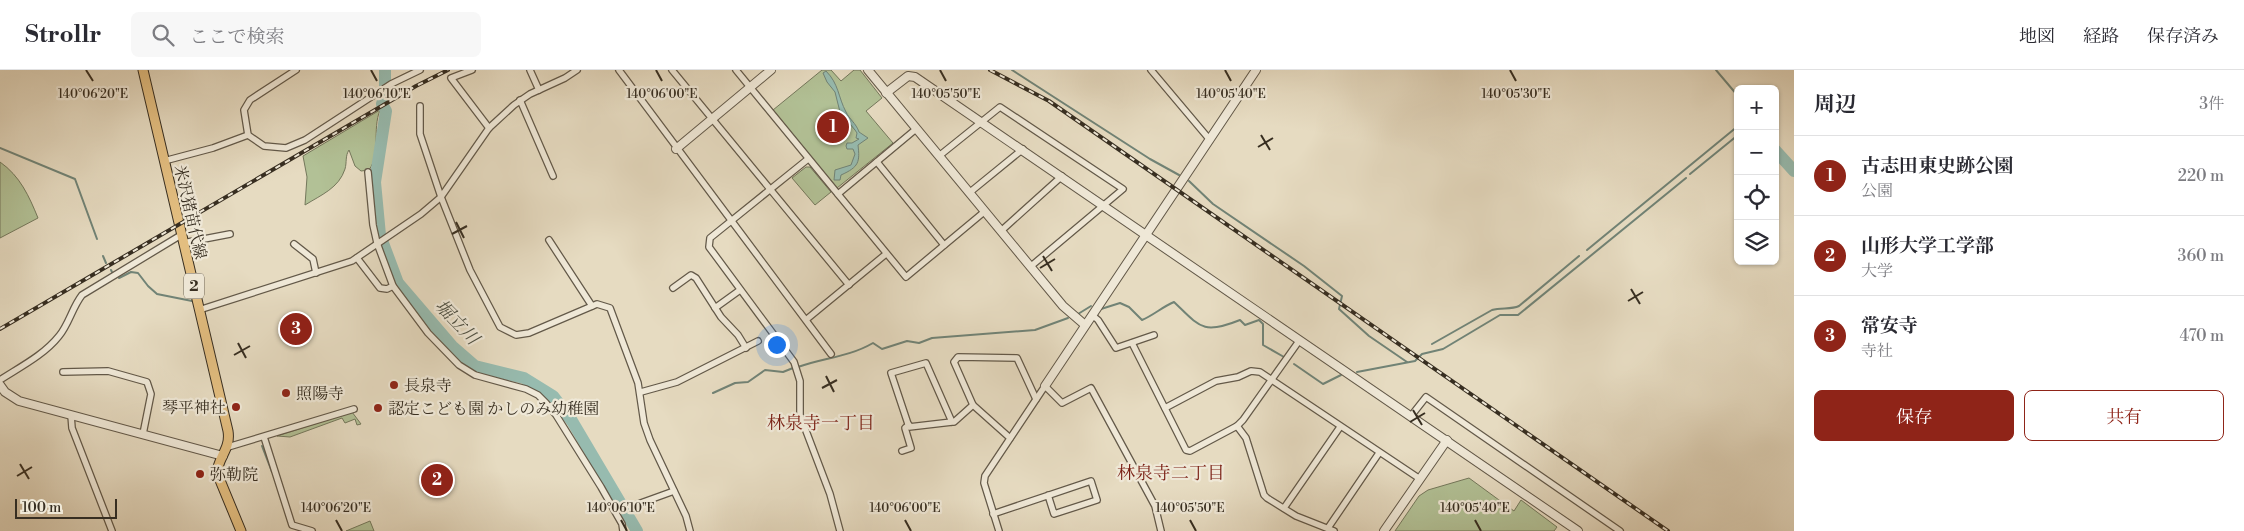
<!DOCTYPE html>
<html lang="ja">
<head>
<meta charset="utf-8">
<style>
  :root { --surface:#fff; --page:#f7f7f7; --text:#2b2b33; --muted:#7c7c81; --line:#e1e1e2; --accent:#8f2418 }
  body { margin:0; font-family:"Libre Bodoni","Noto Serif JP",serif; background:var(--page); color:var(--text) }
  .controls { position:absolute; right:15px; top:15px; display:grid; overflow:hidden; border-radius:8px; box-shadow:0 1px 4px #0004 }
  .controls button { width:45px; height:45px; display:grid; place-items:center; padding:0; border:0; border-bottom:1px solid var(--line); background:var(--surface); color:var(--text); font:25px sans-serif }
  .scale { position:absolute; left:15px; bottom:12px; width:102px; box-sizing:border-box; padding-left:5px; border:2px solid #372e21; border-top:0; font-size:14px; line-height:18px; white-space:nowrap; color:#372e21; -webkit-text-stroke:4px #efe8d7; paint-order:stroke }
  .you { position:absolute; left:776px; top:274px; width:18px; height:18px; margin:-12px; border:4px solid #fff; border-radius:50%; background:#1a73e8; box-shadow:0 0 0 8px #1a73e833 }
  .badge { display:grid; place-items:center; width:32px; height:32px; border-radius:50%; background:var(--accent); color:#fff; font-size:16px; font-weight:700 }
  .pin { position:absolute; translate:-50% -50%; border:2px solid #fff; box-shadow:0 1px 5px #0006 }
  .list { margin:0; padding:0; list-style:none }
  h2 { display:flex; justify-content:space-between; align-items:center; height:65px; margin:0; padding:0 20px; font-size:21px }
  h2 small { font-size:16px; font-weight:400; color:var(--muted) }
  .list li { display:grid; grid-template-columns:32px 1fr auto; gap:15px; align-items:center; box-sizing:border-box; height:80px; padding:0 20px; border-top:1px solid var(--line) }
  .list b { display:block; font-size:19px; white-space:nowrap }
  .list p { margin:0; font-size:16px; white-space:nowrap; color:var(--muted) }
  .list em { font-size:16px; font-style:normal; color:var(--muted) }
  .actions { display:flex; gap:10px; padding:15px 20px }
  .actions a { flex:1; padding:11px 0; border:1px solid var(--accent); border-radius:8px; text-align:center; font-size:18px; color:var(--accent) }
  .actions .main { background:var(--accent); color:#fff }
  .icon { flex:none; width:28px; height:28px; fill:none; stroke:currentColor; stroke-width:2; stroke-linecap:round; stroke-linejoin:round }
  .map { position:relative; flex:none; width:1794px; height:461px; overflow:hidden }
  header { display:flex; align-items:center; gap:30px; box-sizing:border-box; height:70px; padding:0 25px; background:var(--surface); border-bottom:1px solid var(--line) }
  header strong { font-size:24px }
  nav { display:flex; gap:28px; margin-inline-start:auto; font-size:18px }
  .search { width:350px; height:45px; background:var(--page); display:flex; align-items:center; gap:12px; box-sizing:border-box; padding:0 18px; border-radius:8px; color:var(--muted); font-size:19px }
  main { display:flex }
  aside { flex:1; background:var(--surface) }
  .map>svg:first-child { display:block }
  .green { fill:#b2c196; stroke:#74785c }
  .water { fill:#97bbaf; stroke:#718376 }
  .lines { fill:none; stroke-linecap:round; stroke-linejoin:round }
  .stream { stroke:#718376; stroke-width:2 }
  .river { stroke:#97bbaf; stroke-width:12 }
  .minor-casing { stroke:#635949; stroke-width:8 }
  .tertiary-casing { stroke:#635949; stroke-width:10 }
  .primary-casing { stroke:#372e21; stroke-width:11 }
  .minor { stroke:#efe8d7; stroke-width:5.5 }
  .tertiary { stroke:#efe8d7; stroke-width:8 }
  .primary { stroke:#e3be80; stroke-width:9 }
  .rail-casing { stroke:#372e21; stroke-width:4 }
  .rail { stroke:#efe8d7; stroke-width:2; stroke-dasharray:5.5; stroke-linecap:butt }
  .ticks { fill:none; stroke:#372e21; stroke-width:2 }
  .poi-dot { fill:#8f2418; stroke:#efe8d7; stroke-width:2 }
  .labels { text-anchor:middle; stroke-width:4.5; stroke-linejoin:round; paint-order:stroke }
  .shield { fill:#efe8d7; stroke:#6e6658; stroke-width:1 }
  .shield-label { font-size:15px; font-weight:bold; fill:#372e21 }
  .street-label { font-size:16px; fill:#372e21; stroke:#efe8d7 }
  .poi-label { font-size:16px; fill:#372e21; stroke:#efe8d7; text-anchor:start }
  .water-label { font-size:18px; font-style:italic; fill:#4f5144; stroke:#efe8d7 }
  .neighbourhood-label { font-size:18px; fill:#7a1f14; stroke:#efe8d7 }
  .ticks-label { font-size:12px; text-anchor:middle; fill:#372e21; stroke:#efe8d7; stroke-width:4.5; stroke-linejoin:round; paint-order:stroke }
</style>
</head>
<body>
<header>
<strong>Strollr</strong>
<div class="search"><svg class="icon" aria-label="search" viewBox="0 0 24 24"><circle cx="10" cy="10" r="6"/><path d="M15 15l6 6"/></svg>ここで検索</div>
<nav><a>地図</a><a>経路</a><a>保存済み</a></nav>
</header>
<main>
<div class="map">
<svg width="1794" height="461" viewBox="0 0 1794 461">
  <rect width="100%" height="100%" fill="#e6dbc1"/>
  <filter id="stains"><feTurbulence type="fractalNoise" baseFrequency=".004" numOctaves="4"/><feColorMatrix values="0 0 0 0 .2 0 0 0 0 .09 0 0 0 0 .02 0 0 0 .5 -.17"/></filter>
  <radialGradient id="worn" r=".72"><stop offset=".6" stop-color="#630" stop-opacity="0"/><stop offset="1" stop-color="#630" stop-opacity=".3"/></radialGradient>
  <g class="green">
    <polygon points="822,0 831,0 841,11 854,0 860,0 882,28 866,41 893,73 837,118 773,40"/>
    <path d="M380,40c-8,20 1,43 -11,60l-8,1 -6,-5 -6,-16c-4,6 -2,12 -4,19 -6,19 -24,26 -40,36l2,-28 -4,-21z"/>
    <path d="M0,92c20,14 29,34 38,56l-38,20z"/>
    <polygon points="806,97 810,97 831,122 815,135 792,108"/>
    <polygon points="352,342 361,354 357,355 355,349 345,353 342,348 290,367 277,366"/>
    <polygon points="1469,408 1514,441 1521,430 1557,457 1554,461 1395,461 1419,426 1428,420"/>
    <polygon points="370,451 374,461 346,461"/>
  </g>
  <path class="water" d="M826,1c13,13 12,26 20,41 3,7 10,11 13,20l9,6 -10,7c2,17 1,22 -17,30l-1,5h-6l1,-10 16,-5 4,-11 -2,-5h-6l-1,-3 1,-3h5l7,-4 -3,-1 1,-5 -2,-3 -15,-18 -5,-20 -8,-10 -4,-9z"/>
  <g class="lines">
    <g class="stream">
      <polyline points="1012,0 1150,89 1179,105"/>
      <polyline points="1716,0 1738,26"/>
      <polyline points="0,78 75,109 97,169"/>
      <polyline points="1690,104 1738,65"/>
      <polyline points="1189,111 1213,134 1304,196 1342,226 1339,239 1369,266 1407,292"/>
      <polyline points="1587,180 1738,56"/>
      <polyline points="103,186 106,193"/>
      <polyline points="111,200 112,202"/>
      <polyline points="119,208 131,202 138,203 148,216 157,224 192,231"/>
      <path d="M1101,239l19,-6 9,4 13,13c12,-5 20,-13 32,-18 26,25 29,33 66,18l5,5 14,-5 4,4v21l21,12"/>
      <polyline points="1078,244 1091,236"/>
      <path d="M1432,274l60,-34c9,-3 19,0 27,-4l60,-50"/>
      <polyline points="1294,294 1323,314 1341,305"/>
      <path d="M798,297c25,-9 51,-10 75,-24l9,6 25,-8 12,2 13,-5 103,-8 33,-12"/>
      <polyline points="1357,302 1415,291 1422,284 1443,279 1500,245 1518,245 1686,108"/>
      <polyline points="713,323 735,313 748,312 765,300 783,302 793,298"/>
      <polyline points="262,376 272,402"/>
    </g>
    <g class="river">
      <polyline points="385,0 385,25 382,34 386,41 375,112 380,165 398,213 452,276 475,296 524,308 553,326 572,351 637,461"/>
      <polyline points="1775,80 1794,101"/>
    </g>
    <defs>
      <g id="minor">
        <polyline points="296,0 250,30 244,40 248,65 264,76 286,78 305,70 391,14 420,0"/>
        <polyline points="472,0 451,8 489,58"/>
        <polyline points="530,0 539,20"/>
        <polyline points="619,0 831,284"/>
        <polyline points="672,0 849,215"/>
        <polyline points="736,0 906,207 984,142"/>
        <polyline points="1151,0 1210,70"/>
        <polyline points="520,30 553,106"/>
        <polyline points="420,36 420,64 441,127 470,200 500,257 516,265 529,263 597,234 610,238 638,313 644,353 650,370 686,446 690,461"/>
        <polyline points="939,86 1000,37 1123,119 1030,197"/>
        <polyline points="808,89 710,168 709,177 794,292 800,311 800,345 830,424 840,461"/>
        <polyline points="164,91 213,78 248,65"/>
        <polyline points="877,92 944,175"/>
        <polyline points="368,102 373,155 377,173 393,216 428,263 459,295 475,305 526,319 538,325 546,333 556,345 601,417 622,454 623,461"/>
        <polyline points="969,123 1023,79"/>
        <polyline points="838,124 916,59"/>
        <polyline points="1001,161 1062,106"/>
        <polyline points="549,170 592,236"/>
        <polyline points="183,173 230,164"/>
        <polyline points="294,174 313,189 316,203"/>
        <polyline points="357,188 380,218 387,219 393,216"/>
        <polyline points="673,218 691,205 696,208 721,247 738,265 746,278"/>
        <polyline points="715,238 740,220"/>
        <polyline points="199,240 352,191 421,144 441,127 489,58 514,35 530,24 565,8 577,0"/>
        <polyline points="1092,245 1098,250 1116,278 1154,265"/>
        <polyline points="807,249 886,184"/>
        <polyline points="1132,273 1186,380 1190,381 1237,356 1243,350 1299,271"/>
        <polyline points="63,302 108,301 147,312 151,324 143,364"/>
        <path d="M0,310c20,-13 44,-25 59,-44 10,-12 13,-28 23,-41l99,-60"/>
        <polyline points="641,322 677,312 758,271"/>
        <polyline points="973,335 954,292 958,287 1017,288 1036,329"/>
        <polyline points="1165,338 1216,311 1238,307 1251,301 1260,302 1420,409"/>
        <polyline points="71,345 72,358 112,461"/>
        <polyline points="1411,346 1426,327 1620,461"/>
        <polyline points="952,352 926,293 891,303 909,357 952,352 954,352 973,335 1010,368"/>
        <polyline points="1237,356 1246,368 1264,425 1267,428 1296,446 1334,461"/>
        <polyline points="264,367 292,455 312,461"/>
        <polyline points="228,377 354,339"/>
        <polyline points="902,381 911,378 905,358 909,355"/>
        <polyline points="638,434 674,421"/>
        <polyline points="1284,438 1340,357"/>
        <polyline points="993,444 1091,411 1097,430 1054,444 1048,425"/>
        <polyline points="1328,458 1379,383"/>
        <polyline points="999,461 984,413 985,406 1045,316 1062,333 1091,318 1155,436 1161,461"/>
      </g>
      <g id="tertiary">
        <polyline points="868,0 1063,236 1085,255"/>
        <polyline points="886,23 908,6 915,7 1578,461"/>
        <polyline points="676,79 771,0"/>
        <polyline points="0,315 5,322 19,331 223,386"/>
        <polyline points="1045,316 1256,0"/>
        <polyline points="1384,461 1447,370"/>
      </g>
      <path id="primary" d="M143,0l85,361c3,18 -10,26 -11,42l24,58"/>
    </defs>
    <use href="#minor" class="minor-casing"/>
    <use href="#tertiary" class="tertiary-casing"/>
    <use href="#primary" class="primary-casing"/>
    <use href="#minor" class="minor"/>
    <use href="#tertiary" class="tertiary"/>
    <use href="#primary" class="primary"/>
    <defs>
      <g id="rail">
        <polyline points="990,0 1049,31 1668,461"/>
        <polyline points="0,259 416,16 448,0"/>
      </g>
    </defs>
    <use href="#rail" class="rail-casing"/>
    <use href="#rail" class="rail"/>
  </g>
  <path class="ticks" d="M86,0l7,11M371,0l6,11M656,0l6,11M940,0l6,11M1225,0l6,11M1510,0l6,11M1261,65l9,15M1258,77l15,-9M456,152l8,16M452,164l15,-8M1043,186l9,15M1040,198l15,-9M1631,219l9,15M1628,231l15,-9M238,273l8,15M234,285l16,-9M826,306l8,16M822,318l15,-8M1413,340l9,15M1410,352l15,-9M20,394l9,15M17,406l15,-9M336,450l6,11M621,450l6,11M905,450l6,11M1190,450l6,11M1475,450l6,11"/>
  <g class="poi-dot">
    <circle cx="394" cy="315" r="5"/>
    <circle cx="286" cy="323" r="5"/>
    <circle cx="236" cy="337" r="5"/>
    <circle cx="378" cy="338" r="5"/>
    <circle cx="200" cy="404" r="5"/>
  </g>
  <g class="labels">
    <rect class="shield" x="184" y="203.5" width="20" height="25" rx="4"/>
    <g class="shield-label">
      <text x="194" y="221">2</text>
    </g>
    <g class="street-label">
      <text transform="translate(191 142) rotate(77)" y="6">米沢猪苗代線</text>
    </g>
    <g class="poi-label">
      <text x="404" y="321">長泉寺</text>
      <text x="296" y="329">照陽寺</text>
      <text x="226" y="343" text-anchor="end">琴平神社</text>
      <text x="388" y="344">認定こども園 かしのみ幼稚園</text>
      <text x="210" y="410">弥勒院</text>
    </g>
    <g class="water-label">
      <text transform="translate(457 252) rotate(46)" y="6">堀立川</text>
    </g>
    <g class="neighbourhood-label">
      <text x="821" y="359">林泉寺一丁目</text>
      <text x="1171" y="409">林泉寺二丁目</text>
    </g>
  </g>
  <g class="ticks-label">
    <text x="93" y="28">140°06'20"E</text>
    <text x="377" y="28">140°06'10"E</text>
    <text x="662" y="28">140°06'00"E</text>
    <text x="946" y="28">140°05'50"E</text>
    <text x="1231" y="28">140°05'40"E</text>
    <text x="1516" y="28">140°05'30"E</text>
    <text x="336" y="442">140°06'20"E</text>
    <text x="621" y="442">140°06'10"E</text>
    <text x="905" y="442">140°06'00"E</text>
    <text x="1190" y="442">140°05'50"E</text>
    <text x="1475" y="442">140°05'40"E</text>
  </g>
  <rect width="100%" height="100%" filter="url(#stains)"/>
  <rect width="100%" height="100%" fill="url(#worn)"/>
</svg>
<div class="controls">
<button>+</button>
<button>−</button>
<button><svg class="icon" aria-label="locate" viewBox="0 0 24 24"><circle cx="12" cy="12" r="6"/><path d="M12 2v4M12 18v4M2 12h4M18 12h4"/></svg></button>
<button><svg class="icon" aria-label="layers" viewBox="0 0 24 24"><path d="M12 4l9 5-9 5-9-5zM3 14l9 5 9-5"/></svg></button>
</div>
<div class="scale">100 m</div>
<div class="you"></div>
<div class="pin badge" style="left:833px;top:57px">1</div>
<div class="pin badge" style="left:437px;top:410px">2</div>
<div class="pin badge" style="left:296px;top:259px">3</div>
</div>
<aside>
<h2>周辺<small>3件</small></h2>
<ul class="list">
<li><span class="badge">1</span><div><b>古志田東史跡公園</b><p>公園</p></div><em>220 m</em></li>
<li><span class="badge">2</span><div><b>山形大学工学部</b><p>大学</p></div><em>360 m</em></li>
<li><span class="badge">3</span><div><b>常安寺</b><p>寺社</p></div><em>470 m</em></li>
</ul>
<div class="actions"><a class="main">保存</a><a>共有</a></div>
</aside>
</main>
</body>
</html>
